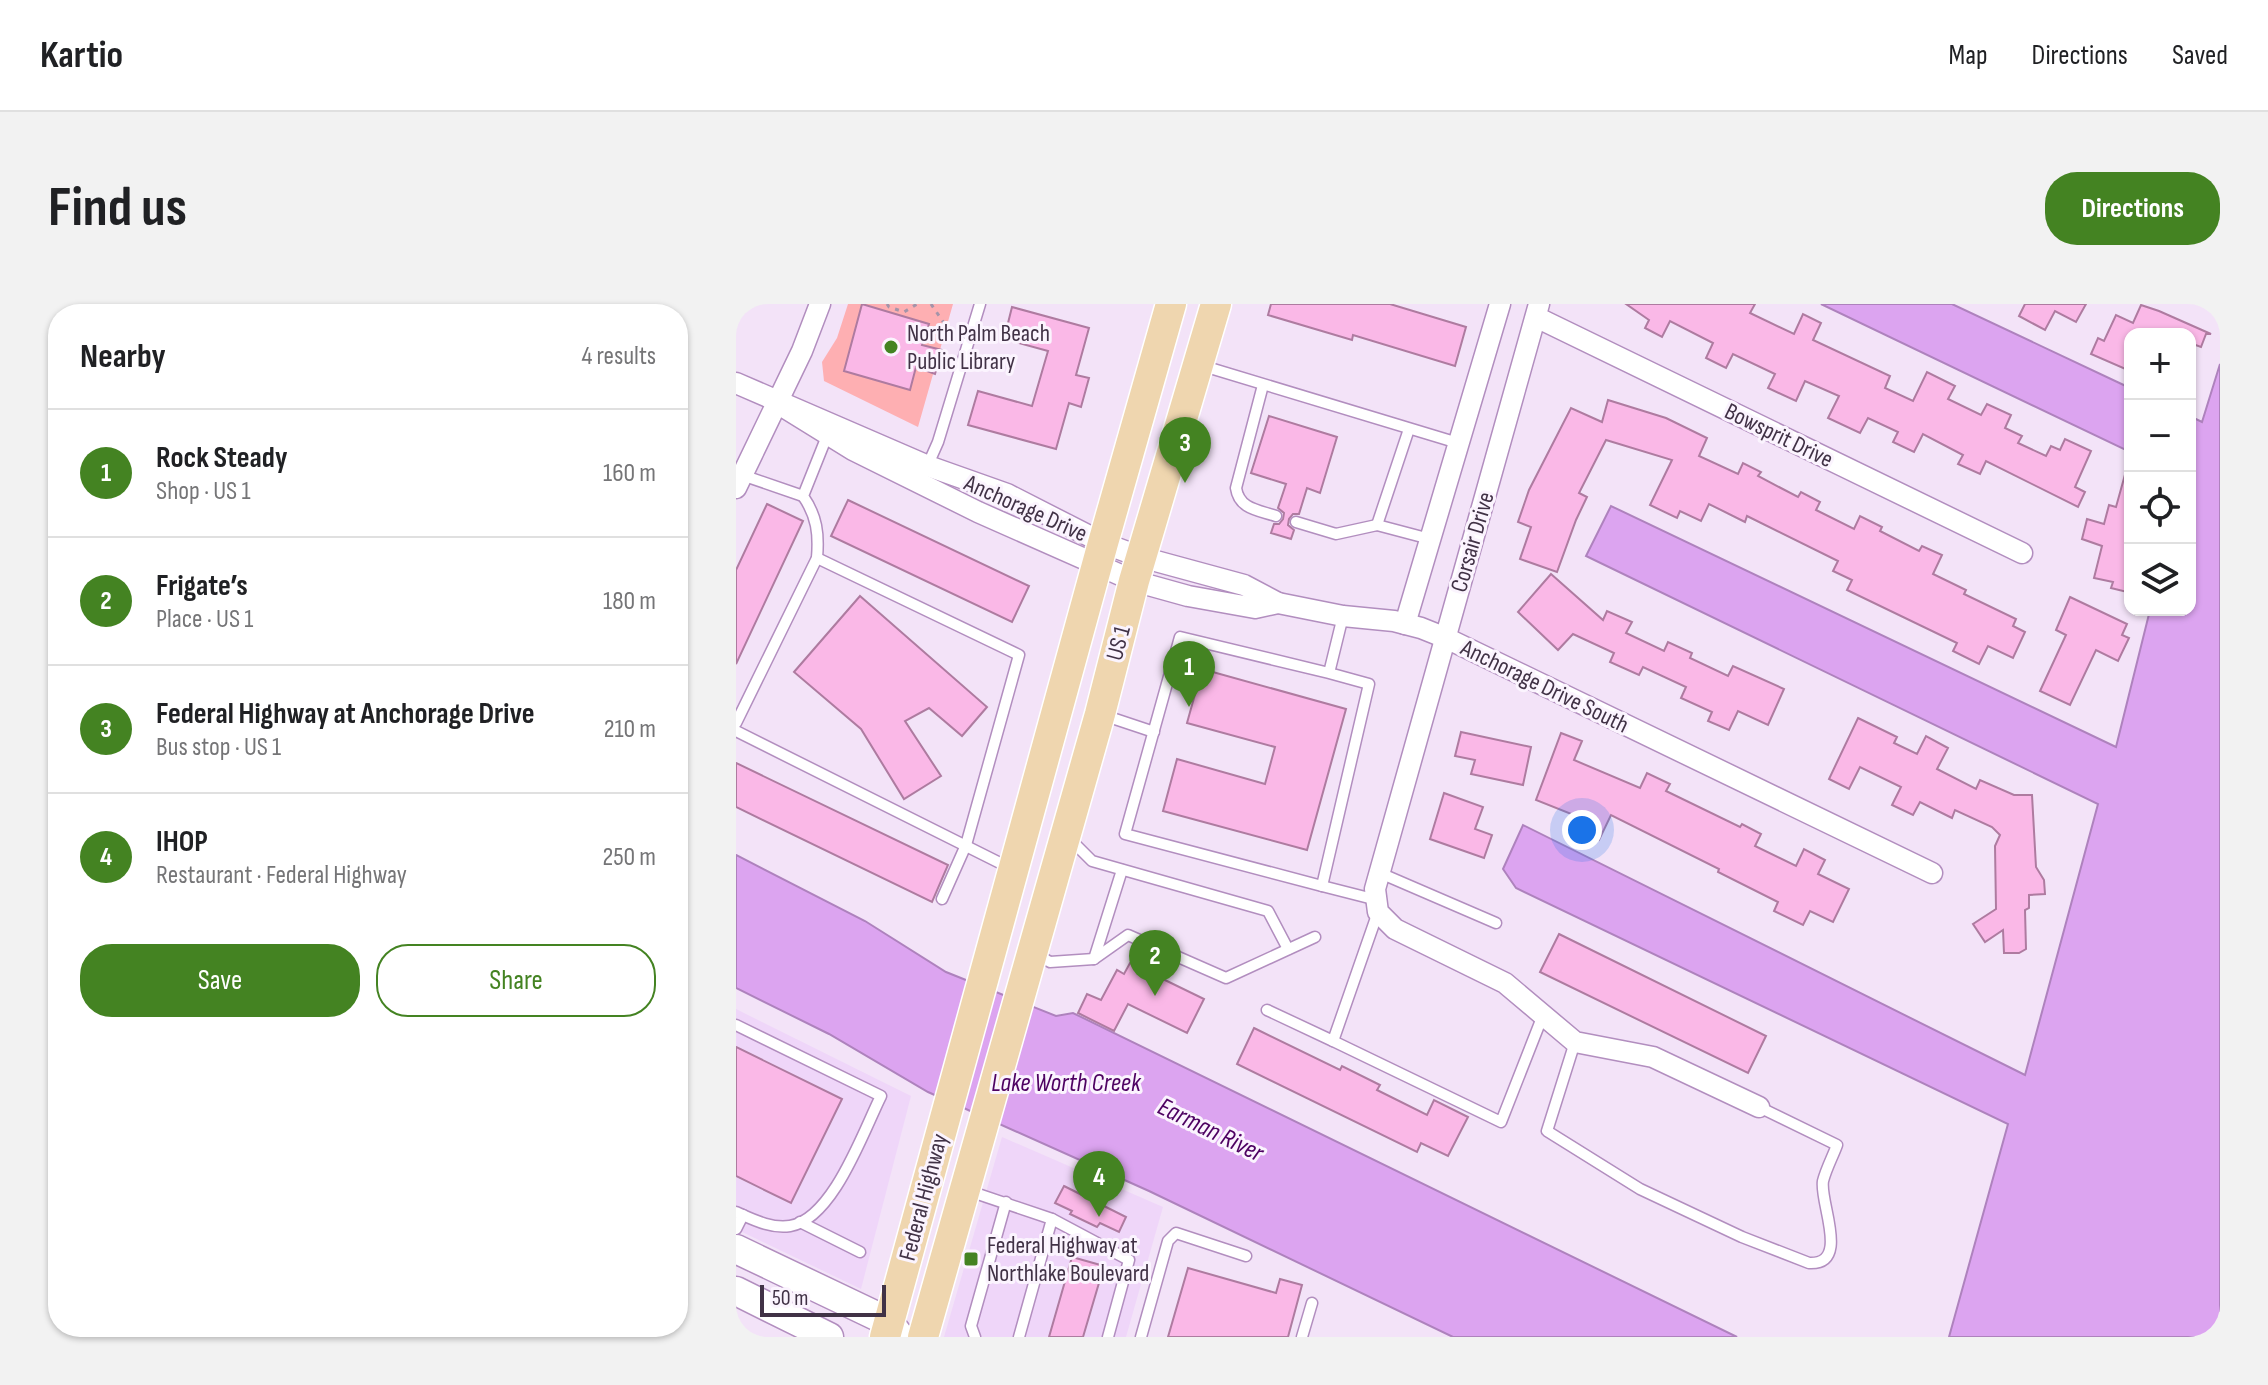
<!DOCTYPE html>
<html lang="en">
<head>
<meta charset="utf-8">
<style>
  :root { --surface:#fff; --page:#f2f2f2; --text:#202124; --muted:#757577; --line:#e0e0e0; --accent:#448322 }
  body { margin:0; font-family:"Sofia Sans Condensed",sans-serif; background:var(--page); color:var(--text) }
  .controls { position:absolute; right:24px; top:24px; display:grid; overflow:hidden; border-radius:16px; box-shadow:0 2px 6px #0004 }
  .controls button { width:72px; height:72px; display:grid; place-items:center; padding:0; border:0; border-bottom:2px solid var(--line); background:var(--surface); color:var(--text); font:40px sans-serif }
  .scale { position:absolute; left:24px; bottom:20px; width:126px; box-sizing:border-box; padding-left:8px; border:4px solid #413246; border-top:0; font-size:22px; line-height:28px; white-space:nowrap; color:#413246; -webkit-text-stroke:6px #fbf4fe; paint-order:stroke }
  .you { position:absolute; left:846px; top:526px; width:28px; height:28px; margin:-20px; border:6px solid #fff; border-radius:50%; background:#1a73e8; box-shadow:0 0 0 12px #1a73e833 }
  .badge { display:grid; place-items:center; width:52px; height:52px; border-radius:50%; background:var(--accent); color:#fff; font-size:26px; font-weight:700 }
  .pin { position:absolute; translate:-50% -66px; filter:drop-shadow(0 2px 4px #0008) }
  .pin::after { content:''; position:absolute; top:42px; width:28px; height:24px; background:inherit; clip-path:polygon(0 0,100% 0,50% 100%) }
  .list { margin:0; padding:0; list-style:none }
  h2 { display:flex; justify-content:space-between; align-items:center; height:104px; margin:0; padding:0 32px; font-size:34px }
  h2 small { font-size:26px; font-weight:400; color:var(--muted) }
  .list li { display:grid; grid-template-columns:52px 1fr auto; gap:24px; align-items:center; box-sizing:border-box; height:128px; padding:0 32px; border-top:2px solid var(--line) }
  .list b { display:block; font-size:30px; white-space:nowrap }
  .list p { margin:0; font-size:26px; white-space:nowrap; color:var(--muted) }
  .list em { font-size:26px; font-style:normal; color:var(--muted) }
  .actions { display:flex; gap:16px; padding:24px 32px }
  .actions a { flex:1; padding:18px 0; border:2px solid var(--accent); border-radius:32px; text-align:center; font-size:28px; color:var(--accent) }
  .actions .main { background:var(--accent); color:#fff }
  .icon { flex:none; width:44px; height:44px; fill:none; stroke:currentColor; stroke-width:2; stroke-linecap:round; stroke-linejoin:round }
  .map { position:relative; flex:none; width:1484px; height:1033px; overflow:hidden; border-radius:32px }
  header { display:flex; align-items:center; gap:48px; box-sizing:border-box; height:112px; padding:0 40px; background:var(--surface); border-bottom:2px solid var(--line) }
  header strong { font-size:38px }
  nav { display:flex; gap:44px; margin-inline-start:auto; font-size:28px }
  .intro { display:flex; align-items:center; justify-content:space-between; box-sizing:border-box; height:192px; padding:0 48px }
  h1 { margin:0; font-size:56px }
  .button { padding:20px 36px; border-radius:32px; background:var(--accent); color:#fff; font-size:28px; font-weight:700 }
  main { display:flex; gap:48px; padding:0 48px }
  aside { flex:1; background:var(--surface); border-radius:32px; box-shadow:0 2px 6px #0004 }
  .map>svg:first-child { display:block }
  .built { fill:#efd6f9 }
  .green { fill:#feafb2 }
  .water { fill:#dca4f0; stroke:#ae82bd; stroke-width:2 }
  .building { fill:#fab8e7; stroke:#ae7ba0; stroke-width:2 }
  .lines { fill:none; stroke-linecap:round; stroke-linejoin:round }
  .lane-casing { stroke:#b28ebf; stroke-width:13 }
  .street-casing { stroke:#b28ebf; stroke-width:23 }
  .secondary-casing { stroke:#b28ebf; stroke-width:31 }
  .primary-casing { stroke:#fff; stroke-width:33 }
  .path { stroke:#a494a9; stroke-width:3; stroke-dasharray:4 6; stroke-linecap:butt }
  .lane { stroke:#fff; stroke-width:10 }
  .street { stroke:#fff; stroke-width:20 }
  .secondary { stroke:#fff; stroke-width:28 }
  .primary { stroke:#efd6af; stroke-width:30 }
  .poi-dot { fill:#448322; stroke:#fbf4fe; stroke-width:3 }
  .labels { text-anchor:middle; stroke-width:6; stroke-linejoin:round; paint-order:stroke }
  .poi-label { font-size:24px; fill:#413246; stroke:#fbf4fe; text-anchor:start }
  .street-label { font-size:24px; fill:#413246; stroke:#fbf4fe }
  .water-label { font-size:26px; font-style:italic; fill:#4e0262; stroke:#fbf4fe }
</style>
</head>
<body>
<header>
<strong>Kartio</strong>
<nav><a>Map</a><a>Directions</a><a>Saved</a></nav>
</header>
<div class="intro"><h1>Find us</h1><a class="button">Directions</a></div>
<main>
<aside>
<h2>Nearby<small>4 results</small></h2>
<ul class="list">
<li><span class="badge">1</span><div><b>Rock Steady</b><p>Shop · US 1</p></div><em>160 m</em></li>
<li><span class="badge">2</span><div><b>Frigate’s</b><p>Place · US 1</p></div><em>180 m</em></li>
<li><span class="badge">3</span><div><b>Federal Highway at Anchorage Drive</b><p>Bus stop · US 1</p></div><em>210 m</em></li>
<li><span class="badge">4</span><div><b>IHOP</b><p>Restaurant · Federal Highway</p></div><em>250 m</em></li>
</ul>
<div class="actions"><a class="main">Save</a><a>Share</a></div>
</aside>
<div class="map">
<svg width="1484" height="1033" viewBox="0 0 1484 1033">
  <rect width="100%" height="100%" fill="#f3e3f8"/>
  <g class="built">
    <polygon points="0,705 175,792 125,985 0,925"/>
    <polygon points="266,833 427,903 390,1033 208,1033"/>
  </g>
  <polygon class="green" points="112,0 217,0 182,123 88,77 86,58 101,34"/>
  <g class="water">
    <polygon points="1085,0 1216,0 1394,84 1394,148"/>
    <polygon points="1484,60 1484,1033 1213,1033 1272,820 780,584 767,565 787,521 1289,771 1362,500 850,252 875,202 1380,443 1414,306 1454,306 1454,112 1466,118"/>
    <polygon points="0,551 129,617 210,668 320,712 337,709 1001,1033 717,1033 413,887 192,788 93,730 0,684"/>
  </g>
  <g class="building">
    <polygon points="126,0 193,20 186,41 206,46 199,70 180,63 174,86 108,67"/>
    <polygon points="535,0 654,0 730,23 719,62 617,31 616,36 532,11"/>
    <polygon points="890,0 1019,0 1014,9 1058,30 1067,10 1085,19 1077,36 1154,72 1149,84 1177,97 1191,68 1219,82 1212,95 1245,111 1251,100 1275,111 1269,124 1286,132 1282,139 1310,152 1315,142 1324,146 1329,135 1355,147 1339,183 1349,188 1342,203 1250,157 1244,170 1222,160 1227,151 1187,130 1178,148 1157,138 1162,128 1132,114 1124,129 1092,114 1103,92 1069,77 1060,97 1032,84 1039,70 997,50 990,64 970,54 977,39 934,17 926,33 909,24 913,16"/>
    <polygon points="1289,0 1350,0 1340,18 1319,7 1309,26 1283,12"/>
    <polygon points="1405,1 1423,7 1475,30 1470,30 1465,43 1454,39 1454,30 1394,30 1394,67 1355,50 1362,34 1368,37 1380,11 1397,19"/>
    <polygon points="276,3 353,24 340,71 353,74 345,103 333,99 320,145 232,121 242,87 296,102 312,47 268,35"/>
    <polygon points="872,96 930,114 971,134 963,152 1002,170 1007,159 1025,168 1022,172 1062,193 1065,188 1084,198 1080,206 1118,225 1124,212 1146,223 1144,227 1183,247 1186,242 1206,251 1197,270 1230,286 1228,290 1280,315 1277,322 1289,328 1277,354 1252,342 1243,360 1217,347 1221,339 1111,286 1116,276 1097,267 1102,257 1011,212 1009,218 973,200 965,217 944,207 941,214 914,201 936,156 870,136 843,189 851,193 840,216 821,268 784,255 795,223 782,218 793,186 835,104 866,118"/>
    <polygon points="533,112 601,133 584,189 571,184 563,210 557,210 553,215 552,221 558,226 555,235 535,229 538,220 543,220 547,215 548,209 542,204 550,180 515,169"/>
    <polygon points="1390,167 1394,168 1394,286 1391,288 1375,284 1377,278 1358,274 1366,242 1346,235 1351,215 1368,220 1373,201 1380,203"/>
    <polygon points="112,196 293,282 276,318 95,232"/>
    <polygon points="31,200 67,217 0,360 0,266"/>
    <polygon points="815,270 867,316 871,307 896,318 890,329 928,347 932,338 956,349 954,354 992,372 997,362 1048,385 1032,421 1002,407 993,426 972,417 976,408 945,394 950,383 907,363 903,371 874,358 878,349 837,330 822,346 782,308"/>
    <polygon points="124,292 251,403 226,432 193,404 169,417 205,472 168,495 125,425 58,368"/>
    <polygon points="1334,293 1391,320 1386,331 1393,334 1382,357 1360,346 1334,401 1304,387 1330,331 1320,326"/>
    <polygon points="466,365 610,405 571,546 427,507 441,455 529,480 539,443 451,419"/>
    <polygon points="1122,414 1161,433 1158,439 1181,450 1190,432 1212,444 1201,465 1240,485 1244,476 1278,491 1296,491 1300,563 1308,576 1309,590 1293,591 1293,604 1289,606 1290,645 1283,649 1268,649 1267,626 1249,638 1237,620 1260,605 1259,542 1264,531 1256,523 1219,506 1216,514 1184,498 1177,511 1156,501 1165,483 1124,463 1113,485 1093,475"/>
    <polygon points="725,428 795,443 787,481 735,470 739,456 719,452"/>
    <polygon points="825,429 846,437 838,456 904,484 911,469 934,480 930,487 1004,523 1006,520 1025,530 1019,542 1060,562 1068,545 1089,556 1082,570 1113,585 1097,618 1074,607 1067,621 1038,607 1042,598 982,568 983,565 875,511 863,536 847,528 853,517 800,496"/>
    <polygon points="0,459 212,561 196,598 0,503"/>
    <polygon points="708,489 747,503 739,525 756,531 748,554 694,535"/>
    <polygon points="823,630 1030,732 1012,769 804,668"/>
    <polygon points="394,659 468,695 451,729 392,700 378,727 342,709 351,690 365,696 381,666 388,670"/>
    <polygon points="518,724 604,766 606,762 644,781 641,786 691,811 698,796 732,813 712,852 685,839 681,848 501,760"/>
    <polygon points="0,743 106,795 55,899 0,872"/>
    <polygon points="328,882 390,913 383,928 364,919 361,923 334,910 336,907 319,899"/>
    <polygon points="336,953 368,962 347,1033 313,1033"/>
    <polygon points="452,964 540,989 544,975 566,981 552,1033 432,1033"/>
  </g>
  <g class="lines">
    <defs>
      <g id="lane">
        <polyline points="464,61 722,139"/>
        <path d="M527,81l-27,103c3,21 22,22 40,28"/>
        <polyline points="190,165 202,138 244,0"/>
        <polyline points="6,171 67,192"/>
        <polyline points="560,218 600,230 641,221 694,235"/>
        <polyline points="641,221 673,125"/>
        <polyline points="81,254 283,351 230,541 206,595"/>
        <polyline points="593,369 633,380 586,582 389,530 444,333 593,369 607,312"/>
        <polyline points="367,411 418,428"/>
        <path d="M0,419l81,-165c2,-24 0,-42 -14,-62l24,-60"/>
        <polyline points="0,427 274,564"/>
        <polyline points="334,535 356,557 532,607 552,645"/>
        <polyline points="644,569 760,619"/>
        <polyline points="586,582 641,596"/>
        <polyline points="642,608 597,737 765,818 807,711"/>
        <polyline points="298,649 314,658 358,655 392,631 490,674 579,633"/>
        <polyline points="358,655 386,566"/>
        <polyline points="531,706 597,737"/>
        <path d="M0,721l145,71c-18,36 -48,123 -91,130 -19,3 -38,-7 -54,-14"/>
        <path d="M839,738l-28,89 93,58 102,48 67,26c42,2 10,-61 14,-82 3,-12 10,-25 14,-36l-78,-38"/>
        <polyline points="233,887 316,915 393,956 372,1033"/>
        <polyline points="64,918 124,948"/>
        <polyline points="0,925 7,911"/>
        <polyline points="239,1033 235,1022 270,898"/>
        <polyline points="283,1033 316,915"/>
        <polyline points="405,1033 432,937 440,929 510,952"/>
        <polyline points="566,1033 576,999"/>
      </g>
      <g id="street">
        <polyline points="803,0 639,585 642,608 659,625 769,679 839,738 917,753 1023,803"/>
        <polyline points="800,13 1286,249"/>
        <polyline points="0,79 192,162 271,190 367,239 405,253 508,281 542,299"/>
        <polyline points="41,99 117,146 242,208 398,277 452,292 519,304 542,299 607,312 658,317 685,324 710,334 1196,569"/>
        <polyline points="0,184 66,47 84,0"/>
        <polyline points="669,320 764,0"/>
      </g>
      <g id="secondary">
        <polyline points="0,945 153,1018 164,1033"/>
        <polyline points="0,987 93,1033"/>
      </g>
      <g id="primary">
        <polyline points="149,1033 367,239 435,0"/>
        <polyline points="187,1033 364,410 398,277 480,0"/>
      </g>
    </defs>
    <use href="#lane" class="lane-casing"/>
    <use href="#street" class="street-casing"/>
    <use href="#secondary" class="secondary-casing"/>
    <use href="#primary" class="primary-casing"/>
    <g class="path">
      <polyline points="151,0 153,3 168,8 181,0"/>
      <polyline points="195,0 210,22"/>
    </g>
    <use href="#lane" class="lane"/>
    <use href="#street" class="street"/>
    <use href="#secondary" class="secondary"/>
    <use href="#primary" class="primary"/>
  </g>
  <g class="poi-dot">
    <circle cx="155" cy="43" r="8"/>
    <rect x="227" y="947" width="16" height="16" rx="4"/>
  </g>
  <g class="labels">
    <g class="poi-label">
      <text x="171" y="37">North Palm Beach<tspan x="171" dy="28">Public Library</tspan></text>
      <text x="251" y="949">Federal Highway at<tspan x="251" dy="28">Northlake Boulevard</tspan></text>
    </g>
    <g class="street-label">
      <text transform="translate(1043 131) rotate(26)" y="8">Bowsprit Drive</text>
      <text transform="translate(290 204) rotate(24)" y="8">Anchorage Drive</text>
      <text transform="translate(736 238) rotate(-74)" y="8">Corsair Drive</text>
      <text transform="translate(382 339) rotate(-75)" y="8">US 1</text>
      <text transform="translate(809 382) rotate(26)" y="8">Anchorage Drive South</text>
      <text transform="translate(187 893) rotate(-75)" y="8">Federal Highway</text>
    </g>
    <g class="water-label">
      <text x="330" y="787">Lake Worth Creek</text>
      <text transform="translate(475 825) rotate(26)" y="9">Earman River</text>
    </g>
  </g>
</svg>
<div class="controls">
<button>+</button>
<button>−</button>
<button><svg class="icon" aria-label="locate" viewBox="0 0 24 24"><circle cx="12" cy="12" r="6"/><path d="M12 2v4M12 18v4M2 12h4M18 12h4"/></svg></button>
<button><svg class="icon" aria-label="layers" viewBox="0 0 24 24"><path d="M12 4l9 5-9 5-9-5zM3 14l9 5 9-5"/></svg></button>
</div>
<div class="scale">50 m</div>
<div class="you"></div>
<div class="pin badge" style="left:453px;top:403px">1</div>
<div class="pin badge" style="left:419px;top:692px">2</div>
<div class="pin badge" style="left:449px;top:179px">3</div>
<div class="pin badge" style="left:363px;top:913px">4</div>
</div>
</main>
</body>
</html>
